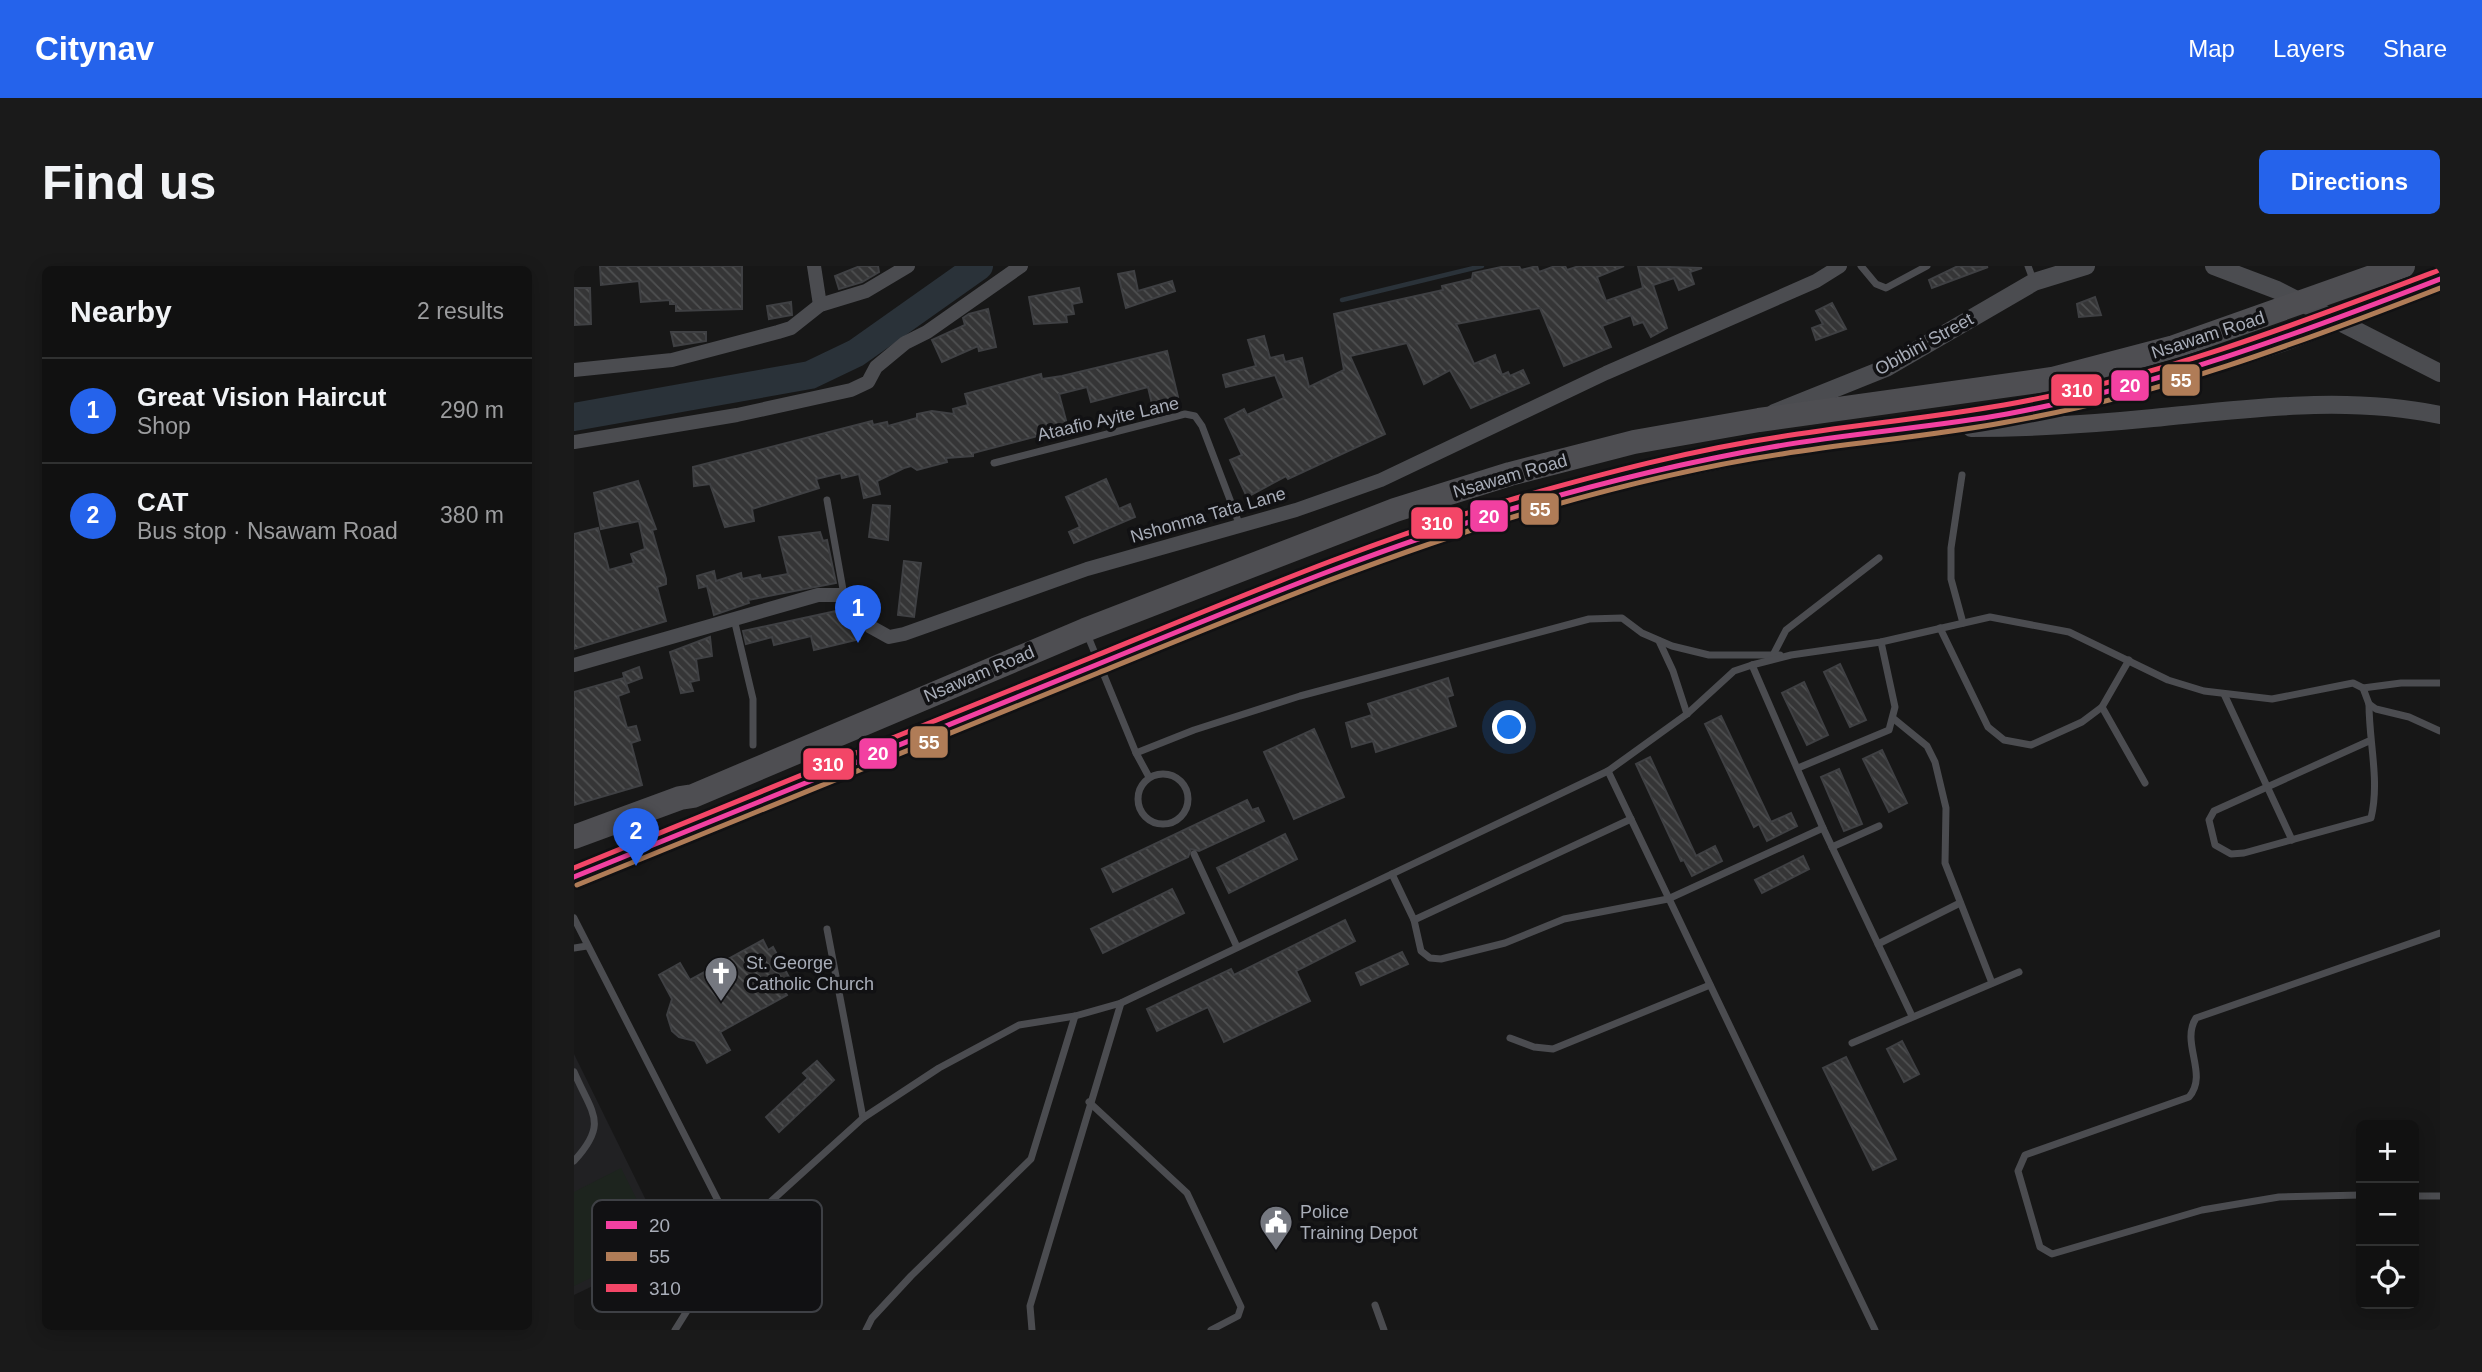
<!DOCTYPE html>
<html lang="en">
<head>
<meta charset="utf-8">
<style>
  :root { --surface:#111; --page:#1a1a1a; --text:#f1f3f6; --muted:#9c9d9f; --line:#303131; --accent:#2563eb }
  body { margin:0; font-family:Helvetica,sans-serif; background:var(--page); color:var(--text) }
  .controls { position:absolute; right:21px; bottom:21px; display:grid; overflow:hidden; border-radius:10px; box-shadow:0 4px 18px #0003 }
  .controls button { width:63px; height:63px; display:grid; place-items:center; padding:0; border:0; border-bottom:2px solid var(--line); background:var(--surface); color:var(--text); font:35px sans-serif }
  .you { position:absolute; left:936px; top:462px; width:24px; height:24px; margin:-18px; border:5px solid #fff; border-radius:50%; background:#1a73e8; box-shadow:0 0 0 10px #1a73e833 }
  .badge { display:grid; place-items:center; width:46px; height:46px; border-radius:50%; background:var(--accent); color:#fff; font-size:23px; font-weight:700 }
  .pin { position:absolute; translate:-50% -58px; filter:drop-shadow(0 2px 4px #0008) }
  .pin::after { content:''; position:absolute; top:37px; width:24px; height:21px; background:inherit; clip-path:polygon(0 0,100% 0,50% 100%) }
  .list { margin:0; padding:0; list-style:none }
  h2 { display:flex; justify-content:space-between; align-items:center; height:91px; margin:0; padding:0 28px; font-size:30px }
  h2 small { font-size:23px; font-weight:400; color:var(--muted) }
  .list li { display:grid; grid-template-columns:46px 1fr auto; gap:21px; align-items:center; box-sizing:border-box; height:105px; padding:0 28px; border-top:2px solid var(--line) }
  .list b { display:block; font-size:26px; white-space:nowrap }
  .list p { margin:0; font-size:23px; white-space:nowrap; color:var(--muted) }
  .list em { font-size:23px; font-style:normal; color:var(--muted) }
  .icon { flex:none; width:38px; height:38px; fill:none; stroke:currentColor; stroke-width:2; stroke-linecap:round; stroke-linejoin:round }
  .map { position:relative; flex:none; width:1866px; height:1064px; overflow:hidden; border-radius:10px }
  header { display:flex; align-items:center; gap:42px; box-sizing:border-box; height:98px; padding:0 35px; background:var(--accent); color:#fff }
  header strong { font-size:33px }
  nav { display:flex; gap:38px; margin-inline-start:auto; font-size:24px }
  .intro { display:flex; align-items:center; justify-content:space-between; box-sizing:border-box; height:168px; padding:0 42px }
  h1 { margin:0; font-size:49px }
  .button { padding:18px 32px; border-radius:10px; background:var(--accent); color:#fff; font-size:24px; font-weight:700 }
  main { display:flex; gap:42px; padding:0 42px }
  aside { flex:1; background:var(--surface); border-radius:10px; box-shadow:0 4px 18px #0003 }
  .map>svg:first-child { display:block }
  .built { fill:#212123 }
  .green { fill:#1d241e }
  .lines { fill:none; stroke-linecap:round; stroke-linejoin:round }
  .stream { stroke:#2a3239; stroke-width:4.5 }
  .river { stroke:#2a3239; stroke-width:28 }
  .building { fill:url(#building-back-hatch); stroke:#3f4043; stroke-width:2 }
  .service { stroke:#4b4c50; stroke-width:7 }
  .minor { stroke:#4b4c50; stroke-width:14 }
  .tertiary { stroke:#4b4c50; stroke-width:18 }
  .trunk { stroke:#4e4e52; stroke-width:24 }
  .bus-1-casing { stroke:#111113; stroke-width:10 }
  .bus-2-casing { stroke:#111113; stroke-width:10 }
  .bus-3-casing { stroke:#111113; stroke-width:10 }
  .bus-1 { stroke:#f240a1; stroke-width:5 }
  .bus-2 { stroke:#b07c57; stroke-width:5 }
  .bus-3 { stroke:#f34667; stroke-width:5 }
  .labels { text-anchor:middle; stroke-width:7; stroke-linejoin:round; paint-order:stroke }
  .street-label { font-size:18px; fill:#a8adb8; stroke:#111113 }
  .poi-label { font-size:18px; fill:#a8adb8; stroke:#111113; text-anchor:start }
  .key { fill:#111113; stroke:#3e4045; stroke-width:2 }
  .key-label { font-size:19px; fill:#a8adb8 }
  .line-badge { stroke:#111113; stroke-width:2.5 }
  .badge-label { font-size:19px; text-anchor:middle; font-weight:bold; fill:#fff }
</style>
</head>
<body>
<header>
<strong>Citynav</strong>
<nav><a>Map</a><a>Layers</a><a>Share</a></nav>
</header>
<div class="intro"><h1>Find us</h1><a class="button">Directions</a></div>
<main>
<aside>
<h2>Nearby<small>2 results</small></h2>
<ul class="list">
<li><span class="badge">1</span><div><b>Great Vision Haircut</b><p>Shop</p></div><em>290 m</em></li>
<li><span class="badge">2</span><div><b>CAT</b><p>Bus stop · Nsawam Road</p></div><em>380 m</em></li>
</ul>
</aside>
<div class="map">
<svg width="1866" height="1064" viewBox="0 0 1866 1064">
  <defs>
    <pattern id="building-back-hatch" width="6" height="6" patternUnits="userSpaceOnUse" patternTransform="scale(1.75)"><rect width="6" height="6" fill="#353536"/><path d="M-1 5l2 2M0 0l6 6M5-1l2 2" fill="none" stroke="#4f5051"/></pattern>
  </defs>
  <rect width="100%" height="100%" fill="#171717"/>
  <polygon class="built" points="0,788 96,983 0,1029"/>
  <polygon class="green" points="47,902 85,978 0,1020 0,926"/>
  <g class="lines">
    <polyline class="stream" points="768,34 908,0"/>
    <polyline class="river" points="0,151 236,109 282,87 405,0"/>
  </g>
  <g class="building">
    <polygon points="26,0 168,0 168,43 102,45 102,38 96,38 96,34 67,36 65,15 27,19"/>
    <polygon points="286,0 304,0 305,6 288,16 265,23 261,10"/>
    <polygon points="932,0 945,0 947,4 963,0 965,6 981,0 991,0 993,4 1005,0 1050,0 1023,11 1032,35 1069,22 1064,0 1128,2 1116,6 1120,18 1105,24 1100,12 1079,19 1093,62 1077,71 1069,56 1060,59 1057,49 1028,60 1037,81 990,100 966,42 882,58 900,98 921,89 928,109 934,106 936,110 949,104 955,117 897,142 876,104 850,118 833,77 776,90 811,168 714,213 712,210 673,231 656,194 668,189 651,153 670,143 673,149 710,132 701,109 652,121 649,109 682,100 674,74 690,70 696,92 709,89 711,96 728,92 735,121 770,104 760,48 869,24 868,20 898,13 899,7"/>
    <polygon points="1384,0 1414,1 1358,22 1355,14"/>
    <polygon points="560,5 564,25 598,15 601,25 552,42 544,8"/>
    <polygon points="0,22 16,22 17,58 1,59"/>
    <polygon points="505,22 508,36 498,38 500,48 492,49 493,56 460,58 455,31"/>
    <polygon points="1521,31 1527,49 1505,51 1503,38"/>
    <polygon points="217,36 218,49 195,53 193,40"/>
    <polygon points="1258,37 1272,63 1242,74 1238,62 1249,58 1242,45"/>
    <polygon points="414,43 422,81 405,85 404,80 368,96 358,74 391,59 389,52 395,48"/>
    <polygon points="97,66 132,66 132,75 100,80"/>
    <polygon points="593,85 604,131 578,138 574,121 517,136 513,121 485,128 494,162 399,187 399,190 372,192 373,196 343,204 337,200 330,202 303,215 306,228 290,232 285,208 268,212 267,207 242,213 245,222 178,243 180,255 151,261 136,218 120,220 119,201 298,155 299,159 313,156 314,160 343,152 343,148 358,145 380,148 379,143 394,139 391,128 467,108 468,113 488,110"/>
    <polygon points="532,213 545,243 556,238 561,251 500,277 495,266 506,261 492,231"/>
    <polygon points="64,215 82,263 78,264 92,313 92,318 83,321 92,355 0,383 0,268 24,262 35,304 60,297 57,288 71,283 65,255 27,263 20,227"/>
    <polygon points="299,239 316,240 314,274 295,271"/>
    <polygon points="246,266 249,275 253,274 262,317 174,334 175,337 140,349 133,320 125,322 123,310 140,305 142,315 167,307 168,313 186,309 187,313 214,308 205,271"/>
    <polygon points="330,295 347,297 340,351 324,349"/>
    <polygon points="267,344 270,352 275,349 285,361 286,373 240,384 237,370 200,379 198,371 172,378 169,365"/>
    <polygon points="136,371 138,390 122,393 125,414 116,416 119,425 107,427 96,386"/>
    <polygon points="1266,398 1292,454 1276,461 1250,406"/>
    <polygon points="65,401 68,412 52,418 49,407"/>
    <polygon points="50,412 55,426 44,430 53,462 62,460 66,474 57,477 68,519 0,539 0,426"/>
    <polygon points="874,412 879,429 873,431 882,460 802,486 799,475 778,481 772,457 798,449 794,438"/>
    <polygon points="1230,416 1254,469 1233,479 1208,427"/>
    <polygon points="1147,450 1197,556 1217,547 1223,560 1193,575 1185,558 1180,561 1131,458"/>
    <polygon points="740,463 770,531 720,553 690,486"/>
    <polygon points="1308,484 1333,537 1315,546 1289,493"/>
    <polygon points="1076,491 1122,590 1141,580 1148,595 1118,610 1110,594 1107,595 1062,498"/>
    <polygon points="1265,503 1288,558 1270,565 1247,511"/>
    <polygon points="673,534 678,544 684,542 690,555 625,585 617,583 614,591 539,626 528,603"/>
    <polygon points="711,568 723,593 655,627 643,602"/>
    <polygon points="1229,590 1235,603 1188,627 1181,614"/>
    <polygon points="598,623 610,647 529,687 517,663"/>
    <polygon points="771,654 781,675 722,705 736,735 650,776 634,741 583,765 573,743 657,703 660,709"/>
    <polygon points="189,674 194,684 199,681 216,713 207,718 213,729 146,766 156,784 133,797 121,775 105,771 98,765 93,749 98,733 85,709 106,697 116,714"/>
    <polygon points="828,686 834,698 787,719 782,707"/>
    <polygon points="1328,775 1345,808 1330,816 1313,783"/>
    <polygon points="1272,791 1322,893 1299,904 1249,802"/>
    <polygon points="243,795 260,814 205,866 192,851 234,812 229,807"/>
  </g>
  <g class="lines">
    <g class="service">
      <polyline points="1287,0 1302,18 1312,22 1353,0"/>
      <polyline points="1454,0 1460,16"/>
      <polyline points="420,197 611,148 621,150 628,160 666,260"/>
      <polyline points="1388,209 1377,282 1377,313 1389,357"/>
      <polyline points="253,234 270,329"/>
      <polyline points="160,353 179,433 179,479"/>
      <polyline points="1366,362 1414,461 1430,474 1457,479 1508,456 1528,441 1555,394"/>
      <polyline points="513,368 562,487 575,511"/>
      <polyline points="1085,375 1099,405 1113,448"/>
      <polyline points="1199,389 1212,364 1305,292"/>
      <polyline points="1178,399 1249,562 1338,750"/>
      <polyline points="1789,422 1827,417 1866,417"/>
      <polyline points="1650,428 1718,574"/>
      <polyline points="1528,441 1571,517"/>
      <polyline points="1320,453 1353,480 1361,496 1372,542 1371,597 1418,717"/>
      <path d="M1795,475l-155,70 -5,9 6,25 16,9 13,-1 127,-35c9,-37 -2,-75 -2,-114"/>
      <polyline points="562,487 620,464 726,430 1015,353 1048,352 1068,367 1098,380 1135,389 1206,389"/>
      <polyline points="1224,502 1315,464 1321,441 1307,376"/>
      <polyline points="1034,505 1301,1064"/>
      <circle cx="589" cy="533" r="25"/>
      <polyline points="1258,581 1305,560"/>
      <polyline points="620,588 663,681"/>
      <polyline points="818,608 840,654 1057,553"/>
      <polyline points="0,652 161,968"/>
      <polyline points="840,654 847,685 856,692 867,693 931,677 990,653 1094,633 1249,562"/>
      <polyline points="253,663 289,852"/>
      <polyline points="1304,678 1386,637"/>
      <polyline points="0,682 13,680"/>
      <polyline points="936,772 960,781 979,783 1136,719"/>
      <polyline points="1278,777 1445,706"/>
      <path d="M0,806c18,42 35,51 0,89"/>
      <polyline points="515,836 613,927 667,1041 664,1050 637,1064"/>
      <path d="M1787,929l-82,2 -77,13 -150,44 -12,-7 -22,-76 7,-16 164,-58c20,-23 -9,-54 7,-79l244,-85"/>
      <polyline points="1840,930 1866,930"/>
      <polyline points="801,1039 810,1064"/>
      <polyline points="101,1064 161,968 289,852 365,802 445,759 501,750 547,737 1034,505 1113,448 1160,405 1178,399 1217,389 1307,376 1416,351 1495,366 1594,414 1630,425 1698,433 1779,417 1789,422 1795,438 1802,443 1835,451 1866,465"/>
      <polyline points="292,1064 298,1052 337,1010 457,893 501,750"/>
      <polyline points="458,1064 456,1040 547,737"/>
    </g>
    <g class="minor">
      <polyline points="240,0 246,39"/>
      <polyline points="0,104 98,94 204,66 217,62 246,39 292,25 334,0"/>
      <polyline points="0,176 163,149 277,124 294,116 302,101 331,77 353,66 447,0"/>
      <polyline points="0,399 244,329 270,329 297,361 315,371 330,368 513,303 722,244 807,214 1032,107 1242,15 1266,0"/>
    </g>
    <g class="tertiary">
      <polyline points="1640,0 1703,24 1866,107"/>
      <polyline points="1200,147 1312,102 1460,16 1512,0"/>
      <path d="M1397,162c61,0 122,-4 182,-10 95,-9 192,-23 287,-3"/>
    </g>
    <g class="trunk">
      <polyline points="0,571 106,532 119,530 511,364 821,244 936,208 1060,176 1185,154 1478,113 1600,81 1829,0"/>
      <polyline points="0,611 693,329 833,277 943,241 1058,209 1201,180 1431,148 1516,130 1631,99 1710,73 1866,13"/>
    </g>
    <defs>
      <path id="bus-1" d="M0,611c174,-71 348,-142 522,-212 140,-57 280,-117 426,-159 82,-24 165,-44 250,-59 77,-14 157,-19 235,-33 150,-28 291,-80 433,-135"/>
      <path id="bus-2" d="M3,619c174,-71 348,-141 521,-212 140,-57 280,-116 425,-159 85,-25 172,-47 259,-60 75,-12 151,-18 225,-32 150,-26 292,-79 433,-134"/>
      <path id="bus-3" d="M0,602c174,-71 347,-142 521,-212 140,-57 280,-117 425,-159 85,-24 172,-47 259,-60 75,-12 151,-19 225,-32 150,-26 291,-80 433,-134"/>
    </defs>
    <use href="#bus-1" class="bus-1-casing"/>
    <use href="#bus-2" class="bus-2-casing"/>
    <use href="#bus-3" class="bus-3-casing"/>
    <use href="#bus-1" class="bus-1"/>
    <use href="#bus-2" class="bus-2"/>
    <use href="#bus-3" class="bus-3"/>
  </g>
  <defs>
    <symbol id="church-pin" viewBox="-11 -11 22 30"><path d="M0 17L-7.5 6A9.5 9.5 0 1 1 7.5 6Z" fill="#757880" stroke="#111113"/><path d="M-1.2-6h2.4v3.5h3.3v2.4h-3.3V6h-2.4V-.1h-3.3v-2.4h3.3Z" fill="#fff"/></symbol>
    <symbol id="civic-pin" viewBox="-11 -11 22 30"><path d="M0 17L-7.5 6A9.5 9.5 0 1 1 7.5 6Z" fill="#757880" stroke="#111113"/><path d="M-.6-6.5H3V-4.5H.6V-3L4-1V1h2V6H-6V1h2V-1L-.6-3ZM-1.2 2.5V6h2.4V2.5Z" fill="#fff"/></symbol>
  </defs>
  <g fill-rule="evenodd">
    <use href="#church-pin" x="128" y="688" width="38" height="52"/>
    <use href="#civic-pin" x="683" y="937" width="38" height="52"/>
  </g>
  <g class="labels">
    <g class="street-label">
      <text transform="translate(1634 69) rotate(-18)" y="6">Nsawam Road</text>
      <text transform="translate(1350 78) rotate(-29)" y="6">Obibini Street</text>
      <text transform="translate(534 153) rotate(-13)" y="6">Ataafio Ayite Lane</text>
      <text transform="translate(936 210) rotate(-16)" y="6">Nsawam Road</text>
      <text transform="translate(634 249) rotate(-16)" y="6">Nshonma Tata Lane</text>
      <text transform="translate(405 408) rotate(-23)" y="6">Nsawam Road</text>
    </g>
    <g class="poi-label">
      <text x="172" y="703">St. George<tspan x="172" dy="21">Catholic Church</tspan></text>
      <text x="726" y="952">Police<tspan x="726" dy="21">Training Depot</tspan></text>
    </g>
  </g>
  <rect x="18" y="934" width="230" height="112" rx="10" class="key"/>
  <rect x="32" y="955" width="31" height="8" fill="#f240a1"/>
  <rect x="32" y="986" width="31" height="9" fill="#b07c57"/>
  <rect x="32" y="1018" width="31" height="8" fill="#f34667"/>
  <g class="key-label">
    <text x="75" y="966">20</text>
    <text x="75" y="997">55</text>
    <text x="75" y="1029">310</text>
  </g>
  <g class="line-badge">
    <rect x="1587" y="97" width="40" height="34" rx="7" fill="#b07c57"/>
    <rect x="1536" y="103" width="40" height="33" rx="7" fill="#f240a1"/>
    <rect x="1476" y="107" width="53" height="34" rx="7" fill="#f34667"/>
    <rect x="946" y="226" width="40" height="34" rx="7" fill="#b07c57"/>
    <rect x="895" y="233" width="40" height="34" rx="7" fill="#f240a1"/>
    <rect x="836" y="240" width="54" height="34" rx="7" fill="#f34667"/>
    <rect x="335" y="459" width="40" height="34" rx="7" fill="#b07c57"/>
    <rect x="284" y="471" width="40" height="33" rx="7" fill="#f240a1"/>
    <rect x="228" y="481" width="53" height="34" rx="7" fill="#f34667"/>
  </g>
  <g class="badge-label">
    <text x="1607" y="121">55</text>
    <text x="1556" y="126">20</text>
    <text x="1503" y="131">310</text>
    <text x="966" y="250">55</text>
    <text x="915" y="257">20</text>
    <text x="863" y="264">310</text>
    <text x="355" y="483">55</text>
    <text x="304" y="494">20</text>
    <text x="254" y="505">310</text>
  </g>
</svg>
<div class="controls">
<button>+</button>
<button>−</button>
<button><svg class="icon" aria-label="locate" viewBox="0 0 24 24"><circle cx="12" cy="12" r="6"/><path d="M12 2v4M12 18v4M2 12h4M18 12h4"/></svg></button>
</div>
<div class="you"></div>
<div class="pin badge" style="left:284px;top:377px">1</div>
<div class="pin badge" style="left:62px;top:600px">2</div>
</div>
</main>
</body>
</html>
